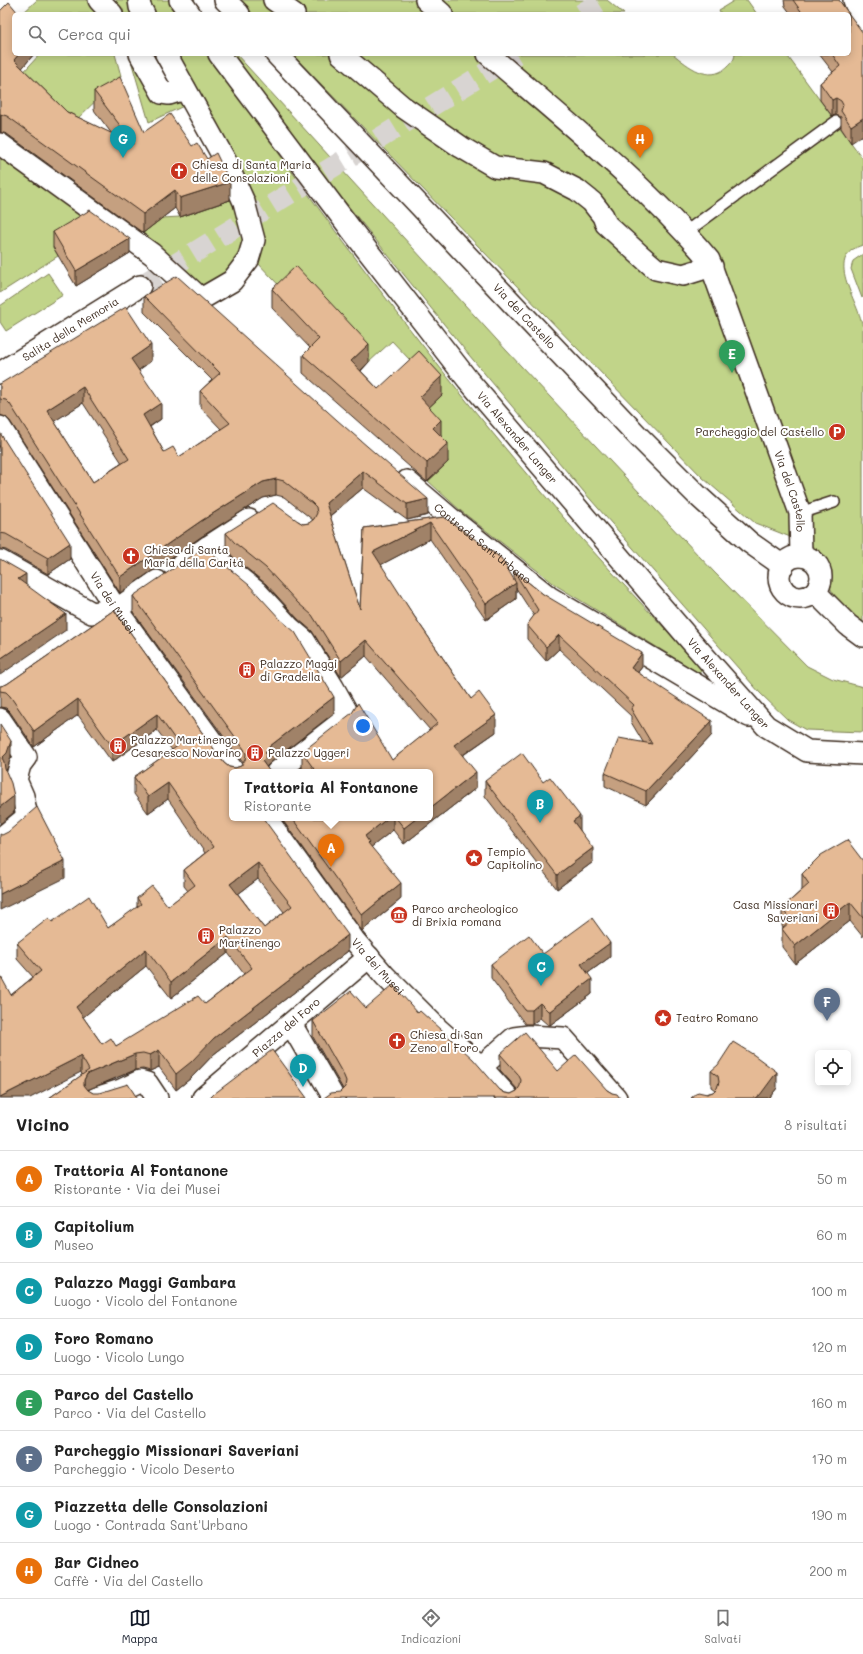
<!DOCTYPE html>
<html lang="it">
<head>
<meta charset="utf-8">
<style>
  :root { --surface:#fff; --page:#f2f2f2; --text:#222; --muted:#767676; --line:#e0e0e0; --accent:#111827 }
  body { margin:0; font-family:Mali,sans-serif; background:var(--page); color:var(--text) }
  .controls { position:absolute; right:12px; bottom:12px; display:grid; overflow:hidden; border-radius:6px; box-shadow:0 2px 10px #0003 }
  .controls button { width:36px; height:36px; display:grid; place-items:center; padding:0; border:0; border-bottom:1px solid var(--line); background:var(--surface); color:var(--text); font:20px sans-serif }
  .you { position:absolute; left:363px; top:726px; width:14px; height:14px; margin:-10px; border:3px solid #fff; border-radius:50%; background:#1a73e8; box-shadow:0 0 0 6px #1a73e833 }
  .badge { display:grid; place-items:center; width:26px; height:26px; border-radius:50%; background:var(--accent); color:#fff; font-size:13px; font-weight:700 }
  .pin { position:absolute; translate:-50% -33px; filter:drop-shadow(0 1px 2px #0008) }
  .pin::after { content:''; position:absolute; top:21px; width:14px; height:12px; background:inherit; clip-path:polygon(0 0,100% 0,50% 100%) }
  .popup { position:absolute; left:229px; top:769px; width:204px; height:52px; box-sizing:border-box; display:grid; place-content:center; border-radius:6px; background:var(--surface); filter:drop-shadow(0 1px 3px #0005); font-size:13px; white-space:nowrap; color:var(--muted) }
  .popup b { font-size:15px; color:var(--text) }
  .popup::after { content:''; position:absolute; left:50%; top:100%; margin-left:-8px; border:8px solid transparent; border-top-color:var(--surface) }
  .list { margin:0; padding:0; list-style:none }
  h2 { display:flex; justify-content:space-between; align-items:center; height:52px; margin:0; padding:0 16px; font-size:17px }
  h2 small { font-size:13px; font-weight:400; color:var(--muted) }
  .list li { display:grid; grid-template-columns:26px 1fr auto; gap:12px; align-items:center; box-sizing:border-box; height:56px; padding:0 16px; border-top:1px solid var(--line) }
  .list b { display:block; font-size:15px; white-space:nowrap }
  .list p { margin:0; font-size:13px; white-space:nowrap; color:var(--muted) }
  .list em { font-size:13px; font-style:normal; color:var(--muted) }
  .icon { flex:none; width:22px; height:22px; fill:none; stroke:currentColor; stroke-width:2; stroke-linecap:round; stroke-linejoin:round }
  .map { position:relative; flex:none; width:863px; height:1098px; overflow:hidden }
  .search { position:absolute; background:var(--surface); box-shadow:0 2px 10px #0003; left:12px; right:12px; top:12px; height:44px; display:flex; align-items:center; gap:10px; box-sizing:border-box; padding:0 14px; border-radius:6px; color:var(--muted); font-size:15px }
  .sheet { height:500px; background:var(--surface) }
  nav { display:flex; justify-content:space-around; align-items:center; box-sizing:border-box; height:56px; border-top:1px solid var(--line); background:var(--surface); font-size:11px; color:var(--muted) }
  nav a { display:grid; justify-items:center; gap:2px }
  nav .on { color:var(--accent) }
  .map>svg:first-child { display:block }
  .green { fill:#c1d489; stroke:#7e7f54 }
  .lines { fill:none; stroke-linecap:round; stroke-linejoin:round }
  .street-tunnel { stroke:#d8d4d2; stroke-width:21; stroke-dasharray:21 10; stroke-linecap:butt }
  .lane-casing { stroke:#3b2a1e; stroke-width:14 }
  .street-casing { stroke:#3b2a1e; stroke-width:24 }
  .lane { stroke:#fff; stroke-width:11 }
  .street { stroke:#fff; stroke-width:21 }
  .wall { fill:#c5a080; stroke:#3b2a1e; fill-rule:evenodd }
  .shaded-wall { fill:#a08268; stroke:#3b2a1e }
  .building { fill:#e5ba95; stroke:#3b2a1e; fill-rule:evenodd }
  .labels { text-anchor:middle; stroke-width:4; stroke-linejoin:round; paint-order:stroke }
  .poi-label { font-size:11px; fill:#3b2a1e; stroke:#fff; text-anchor:start }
  .street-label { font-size:11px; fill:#3b2a1e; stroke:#fff }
</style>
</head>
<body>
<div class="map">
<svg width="863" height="1098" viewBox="0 0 863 1098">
  <rect width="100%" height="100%" fill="#fff"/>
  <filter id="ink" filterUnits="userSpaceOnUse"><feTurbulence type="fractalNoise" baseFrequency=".025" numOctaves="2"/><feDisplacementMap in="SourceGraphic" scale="8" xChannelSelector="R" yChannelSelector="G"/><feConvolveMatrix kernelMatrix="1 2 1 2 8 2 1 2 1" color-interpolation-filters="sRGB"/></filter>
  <g filter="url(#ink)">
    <g class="green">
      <polygon points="37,0 86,0 99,14 22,14"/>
      <polygon points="113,0 133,0 137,14 118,14"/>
      <polygon points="146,0 173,0 181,14 151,14"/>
      <polygon points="240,0 607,0 624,14 253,14"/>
      <polygon points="735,0 747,0 757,14 721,14 719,10"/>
      <polygon points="40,54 115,54 121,76 70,126 19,77"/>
      <polygon points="129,54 160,54 188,104 149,122"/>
      <path d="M173,54h36c110,160 228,316 354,463 45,53 94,102 140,153l-4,3 -142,-87 -96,-75 -33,-30 20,-19 -28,-46 22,-22 -50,-53 -23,21 -82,-68 -30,-32z"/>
      <polygon points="225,54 236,54 506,350 714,572 807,666 833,679 863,687 863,732 806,730 788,720 760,693 584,492 469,355"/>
      <path d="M292,54h381c15,12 36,30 54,13 5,-5 7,-6 8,-13h51l77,105v86c-43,12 0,60 0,86 0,99 0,197 0,295l-28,-29 -27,-53 -53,-21 -52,-45z"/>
      <polygon points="0,152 95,221 53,247 58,256 0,293"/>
      <polygon points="233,199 248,240 230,277 203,286 194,280 142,233 162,218 180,217"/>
      <polygon points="863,254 863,297 862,298 851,269 853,261"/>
      <polygon points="48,273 63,295 6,331 0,322 0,306"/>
    </g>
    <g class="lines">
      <g class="street-tunnel">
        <polyline points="581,14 604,0"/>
        <polyline points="140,286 516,54"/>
      </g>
      <defs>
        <g id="lane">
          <polyline points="686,232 836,122"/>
          <polyline points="800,513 834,502"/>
        </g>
        <g id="street">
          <polyline points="99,0 112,14"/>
          <polyline points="139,0 140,7 144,14"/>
          <polyline points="180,0 190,14"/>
          <polyline points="225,0 239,14"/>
          <polyline points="274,0 294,14"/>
          <polyline points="426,0 442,14"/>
          <polyline points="854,0 863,24"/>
          <polyline points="140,54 162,93 169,94 185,89"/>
          <polyline points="166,54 225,160 244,202 254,240 248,260 232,281 201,299"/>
          <path id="s1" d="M219,54l134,178 115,148 223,261 75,85 41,25 56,3"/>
          <path id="s2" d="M276,54l362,382 59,59 52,47 34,24"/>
          <polyline points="341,54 403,107 461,147 495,167 544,173 577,190 592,202 603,216 606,224 640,255 656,269 683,275 712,266"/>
          <path id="s3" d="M488,54c76,66 156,129 221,206l91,253 1,43"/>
          <polyline points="0,144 152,254 198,296"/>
          <path id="s4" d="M0,373l140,-87"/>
          <path id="s5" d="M0,427l116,182 118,163"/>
          <path id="s6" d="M407,481l49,42 93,74 200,119"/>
          <polyline points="207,547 227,568 257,592 290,628 304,640 333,687 347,712 347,716 344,720 277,772"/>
          <circle cx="800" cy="577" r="21"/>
          <polyline points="0,561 92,613 116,609"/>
          <polyline points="183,563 249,520"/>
          <polyline points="815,592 848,625 863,636"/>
          <polyline points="104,618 157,581"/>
          <polyline points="0,719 26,757 20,765 16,780 23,796 27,817 0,839"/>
          <path id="s7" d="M266,818l88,122 31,36 54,54 42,37 28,31"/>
          <polyline points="291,1024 334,1098"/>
          <polyline points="481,1067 514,1038 529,1036 563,1038 616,1098"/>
          <polyline points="96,1098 121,1090 140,1081 147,1083 157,1098"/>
          <path id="s8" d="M203,1098l166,-141"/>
        </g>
      </defs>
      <use href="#lane" class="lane-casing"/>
      <use href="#street" class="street-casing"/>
      <use href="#lane" class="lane"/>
      <use href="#street" class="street"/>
    </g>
    <g class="wall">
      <polygon points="784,0 839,0 849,14 791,14 785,6"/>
      <polygon points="0,11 34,54 22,68 67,112 112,134 94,110 94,91 230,200 180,217 175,208 143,233 7,134 0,132"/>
      <polygon points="863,33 851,143 841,128 841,117 836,115 832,116 820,100 820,83 833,72 819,54 849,54"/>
      <polygon points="53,232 130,253 76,286 53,247"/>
      <polygon points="272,289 369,362 361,371 378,389 442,395 429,407 441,436 448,462 427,482 303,373 303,355 310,348 272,308"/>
      <path d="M144,296l284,219 -21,5 -44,-32 -33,28 30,93 4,-81 80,-11 70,63v-9l29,23 99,73 -4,5 74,63 -66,70 -41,-19v-13l38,-31 -12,-20v-6l-72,-67 -13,12 -19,-22v-14l7,-9 -18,-28v11l-30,21 -56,-81 -50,26 34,51 57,83 25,33 -34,24 14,32 -72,56 -11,-14 -22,17 30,52 -39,32 -81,-113h149v-46h-125l-3,-4v-16l90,8 38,-30 -64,-74 -25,21 -29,-46 -14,-12 -32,-35 -31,-25 -9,-10v-16l72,-12 5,3 6,-1 4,-3 -29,-23 -8,-2 -13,3 -62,39 -81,56 -110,-172 -4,-4 -6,-2v-31l151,-23 -12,9 22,49 -11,8 14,25 15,5 42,-28 -21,-22v-16l12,-11 -68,-68zM83,403l39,60 -29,19 -39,-61z"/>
      <polygon points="0,433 70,559 48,574 6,550 0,549"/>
      <path d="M133,596l201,117 -64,50 -4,4 -34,5 116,179 -134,103 -23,24 -15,12 -17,-23 -9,4 -7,-2 -8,1 -48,20 6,3 -44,5 33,-23 -1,-3 -70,-77 22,-18 -16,-18v-16l35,-21 56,6 29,-20v-10l31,8 20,-15 -4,-5v-16l21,-17 -37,-54 -20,14 -14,-19v-17l38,-27 -15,-20 -45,32 -34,-47 -44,32 -24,-35 -4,-4 -6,-1v-21h1l6,-2 107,-74 110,153 5,4 6,1 6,-2 2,-3 -110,-151zM258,879l26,33 -20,16 -26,-34zM228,953l16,21 -39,30 -89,42 -14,-2 -19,-27 63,-51 25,32z"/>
      <polygon points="485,781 580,830 593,862 557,889 485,796"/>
      <polygon points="863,861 863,937 850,921 795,964 782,947 782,929 783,928 782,926 782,908 802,890 802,874"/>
      <polygon points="543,954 610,957 588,973 592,994 550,1025 548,1025 540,1018 532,1024 525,1024 491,978 491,964"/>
      <polygon points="366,1008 418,1013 500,1090 505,1093 511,1094 517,1091 518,1090 500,1070 500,1054 558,1071 607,1090 620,1098 340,1092 343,1089 313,1037 313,1021"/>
      <polygon points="711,1071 777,1088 769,1098 691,1098 713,1092 715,1090 711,1087"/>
    </g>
    <g class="shaded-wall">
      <polygon points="19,54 34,54 14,78 14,60"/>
      <polygon points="836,98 836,115 832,116 832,100"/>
      <rect x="0" y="114" width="1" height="18"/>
      <polygon points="863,118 863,135 851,143 851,126"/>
      <polygon points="230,182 230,200 180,217 180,198"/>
      <polygon points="175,190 175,208 143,233 143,214"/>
      <polygon points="130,239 130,253 76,286 76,271"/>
      <polygon points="369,344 369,362 351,380 351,361"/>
      <polygon points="151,345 151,361 131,376 131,359"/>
      <polygon points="442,376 442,395 420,416 420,397"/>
      <polygon points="83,387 83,403 47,426 47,410"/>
      <polygon points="161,403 161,419 143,431 143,415"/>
      <polygon points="441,420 441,439 433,428"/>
      <polygon points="448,443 448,462 427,482 427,463"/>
      <polygon points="363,471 363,488 326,519 326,503"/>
      <polygon points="276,479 276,495 263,498 201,537 120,593 120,577 201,521 263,482"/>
      <polygon points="428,499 428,515 407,520 407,504"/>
      <polygon points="430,523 430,539 373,569 373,552"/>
      <polygon points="70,543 70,559 48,574 48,558"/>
      <polygon points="26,574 26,590 18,579"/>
      <polygon points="516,583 516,599 486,620 486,604"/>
      <polygon points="66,614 66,630 0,675 0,659"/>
      <polygon points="559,635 559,649 546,661 546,647"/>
      <polygon points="366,640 366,656 341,677 341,661"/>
      <polygon points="642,653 642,667 631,681 631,668"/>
      <polygon points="334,697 334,713 270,763 266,767 262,761 266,751 270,746"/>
      <polygon points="78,699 78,715 34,747 34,731"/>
      <polygon points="157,714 157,730 112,762 112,746"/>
      <polygon points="496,715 496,732 454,761 454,745"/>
      <polygon points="712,721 712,735 646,805 646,791"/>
      <polygon points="11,741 11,757 7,769 2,775 2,758"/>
      <polygon points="476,772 476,788 404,844 404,828 417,818 430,818 430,808"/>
      <polygon points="168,783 168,799 148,813 148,797"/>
      <polygon points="14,796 14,812 0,824 0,807"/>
      <polygon points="580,816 580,831 573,821"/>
      <polygon points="388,818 393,818 393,830 369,849 365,836"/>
      <polygon points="593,848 593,862 557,889 557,875"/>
      <polygon points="65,861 65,878 0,910 0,894"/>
      <polygon points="258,863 258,879 230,900 230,884"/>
      <polygon points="401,883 401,899 362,931 362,915"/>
      <polygon points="850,902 850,921 795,964 795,946"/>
      <polygon points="348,935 348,951 214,1054 191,1078 176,1090 176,1074 214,1038"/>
      <polygon points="228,937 228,953 171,998 171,982"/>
      <polygon points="610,943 610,957 581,978 581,964"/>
      <polygon points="146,949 146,966 76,1023 76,1007"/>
      <polygon points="592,979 592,994 550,1025 550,1011"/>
      <polygon points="540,1003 540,1018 532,1024 532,1010"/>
      <polygon points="159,1050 159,1067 150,1071 150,1055"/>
      <polygon points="135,1054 135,1070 87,1090 84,1096 84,1080 87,1074"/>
      <polygon points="81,1056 81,1072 30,1098 0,1098 0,1097"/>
      <polygon points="777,1072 777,1088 769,1098 756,1098"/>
    </g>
    <g class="building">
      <polygon points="793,0 839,0 849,14 803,14"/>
      <polygon points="9,2 19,14 14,14 14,54 19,54 14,60 67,112 134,144 94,91 120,77 144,132 170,114 192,146 197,143 207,159 216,153 230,182 180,198 175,190 143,214 7,116 0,114 0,11"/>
      <polygon points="849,14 863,33 863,118 851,126 841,111 843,105 841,101 836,98 832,100 820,83 840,66 832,54 849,54"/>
      <polygon points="90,210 130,239 76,271 53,232"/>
      <polygon points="296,266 369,344 351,361 378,389 419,351 442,376 420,397 441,420 433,428 448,443 427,463 303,355 319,339 272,289"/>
      <path d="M177,276l160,144 91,79 -21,5 -44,-33 -37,32 34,106 4,-81 80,-11 57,41 15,25 -30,21 -56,-81 -57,29 41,64 57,83 8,-7 17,23 -42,30 22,27 -46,36v-36h-114l-14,-20 50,-39 6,-10 34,57 46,-37 -72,-83 -25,21 -29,-46 -14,-12 -32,-35 -31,-25 -9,-10 47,-30 25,18 5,3 6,-1 5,-4 3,-6 -1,-6 -4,-4 -28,-22 -8,-2 -13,3 -62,39 -81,56 -110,-173 -4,-4 -6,-1v-15l126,-77 25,38 -20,14 30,44 -18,12 21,37 9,-5 6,10 51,-34 -30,-32 20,-18 -76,-77zM83,387l46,72 -36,23 -46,-72z"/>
      <polygon points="0,433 70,543 48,558 6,534 0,533"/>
      <path d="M205,547l15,14 29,24 32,35 14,12 39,65 -64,49 -4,5 -1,7 -3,3 8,11h-38v46h31l85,117 -134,103 -23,24 -15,12 -17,-24 -9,5 -7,-2 -8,1 -48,20 -3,6v5l4,5 5,3h6l29,-9 9,14h-88l40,-28 -8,-14 -81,41v-122l11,20 30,-24 -24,-28 32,-25 3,4 37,-26 19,32 33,-24 -4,-6 15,-12 16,20 27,-21 -11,-15 29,-23 -45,-64 -20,14 -14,-20 45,-32 -22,-31 -45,32 -34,-47 -44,32 -24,-35 -4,-4 -6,-1v-5h1l6,-2 107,-74 110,153 5,4 6,1 6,-2 4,-6 1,-6 -2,-5 -111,-153zM258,863l34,43 -28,22 -34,-44zM228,937l24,31 -47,36 -7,-8 -82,50 -5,-8 -9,6 -26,-37 70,-58 25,33z"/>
      <polygon points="0,559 26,574 18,579 66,614 0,659"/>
      <polygon points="514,571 543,594 642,653 631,668 712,721 646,791 605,773 619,738 652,744 631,709 634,705 559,635 546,647 527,625 538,610"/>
      <polygon points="0,724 11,741 7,753 2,758 4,762 5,769 11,783 14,796 0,807"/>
      <polygon points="522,753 543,782 550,777 580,816 573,821 593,848 557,875 485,781"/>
      <polygon points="37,807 65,861 0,894 0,834 2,835 8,832"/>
      <polygon points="292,818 388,818 365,836 369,842 368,843 401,883 362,915"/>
      <polygon points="396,818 417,818 404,828"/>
      <polygon points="847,840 863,861 863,918 850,902 795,946 782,929 791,921 782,908 809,884 802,874 821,855"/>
      <polygon points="592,918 610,943 581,964 592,979 550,1011 548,1011 540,1003 532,1010 525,1010 491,964 529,935 543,954"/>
      <polygon points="393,985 418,1013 420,1011 473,1059 500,1090 505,1093 511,1094 517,1091 520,1086 521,1080 518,1074 500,1054 525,1032 558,1071 576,1055 607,1090 612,1093 617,1094 620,1098 324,1098 331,1093 340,1092 345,1087 346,1081 344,1076 313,1021 351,991 366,1008"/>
      <polygon points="733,1042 754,1055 777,1072 760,1095 756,1098 691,1098 698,1092 707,1094 713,1092 717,1088 719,1082 718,1076 711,1071 718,1065"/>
      <polygon points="272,1050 307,1098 210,1098 214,1094"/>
    </g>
  </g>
  <defs>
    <symbol id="church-disc" viewBox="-11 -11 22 22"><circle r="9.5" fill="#c8321e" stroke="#fff"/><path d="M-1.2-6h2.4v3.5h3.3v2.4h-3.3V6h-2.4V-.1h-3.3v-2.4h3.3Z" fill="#fff"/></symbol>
    <symbol id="parking-disc" viewBox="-11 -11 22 22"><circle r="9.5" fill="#c8321e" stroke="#fff"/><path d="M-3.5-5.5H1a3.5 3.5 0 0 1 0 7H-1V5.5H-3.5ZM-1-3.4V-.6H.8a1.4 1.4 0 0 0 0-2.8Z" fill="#fff"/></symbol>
    <symbol id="building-disc" viewBox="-11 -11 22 22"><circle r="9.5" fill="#c8321e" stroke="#fff"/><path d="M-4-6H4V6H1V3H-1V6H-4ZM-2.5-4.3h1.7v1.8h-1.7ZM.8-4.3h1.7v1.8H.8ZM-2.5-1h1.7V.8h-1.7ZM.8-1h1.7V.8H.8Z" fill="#fff"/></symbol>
    <symbol id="sight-disc" viewBox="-11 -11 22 22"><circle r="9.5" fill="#c8321e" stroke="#fff"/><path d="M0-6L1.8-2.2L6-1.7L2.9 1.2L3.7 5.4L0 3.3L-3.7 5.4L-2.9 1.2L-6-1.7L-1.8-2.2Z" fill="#fff"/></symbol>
    <symbol id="museum-disc" viewBox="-11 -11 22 22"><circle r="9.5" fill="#c8321e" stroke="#fff"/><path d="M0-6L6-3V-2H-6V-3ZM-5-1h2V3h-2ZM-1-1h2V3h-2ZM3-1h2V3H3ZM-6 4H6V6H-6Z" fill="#fff"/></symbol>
  </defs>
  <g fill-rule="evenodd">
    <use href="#church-disc" x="169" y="161" width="20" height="20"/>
    <use href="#parking-disc" x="827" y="422" width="20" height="20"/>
    <use href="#church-disc" x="121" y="546" width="20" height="20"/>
    <use href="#building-disc" x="237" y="660" width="20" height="20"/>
    <use href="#building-disc" x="108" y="736" width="20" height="20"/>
    <use href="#building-disc" x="245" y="743" width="20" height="20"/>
    <use href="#sight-disc" x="464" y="848" width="20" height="20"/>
    <use href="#building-disc" x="821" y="901" width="20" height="20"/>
    <use href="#museum-disc" x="389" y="905" width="20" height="20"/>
    <use href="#building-disc" x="196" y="926" width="20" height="20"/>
    <use href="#sight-disc" x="653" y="1008" width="20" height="20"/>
    <use href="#church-disc" x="387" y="1031" width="20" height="20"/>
  </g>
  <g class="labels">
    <g class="poi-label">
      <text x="192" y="169">Chiesa di Santa Maria<tspan x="192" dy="13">delle Consolazioni</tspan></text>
      <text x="824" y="436" text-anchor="end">Parcheggio del Castello</text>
      <text x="144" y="554">Chiesa di Santa<tspan x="144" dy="13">Maria della Carità</tspan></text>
      <text x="260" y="668">Palazzo Maggi<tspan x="260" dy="13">di Gradella</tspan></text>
      <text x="131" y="744">Palazzo Martinengo<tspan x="131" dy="13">Cesaresco Novarino</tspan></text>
      <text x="268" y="757">Palazzo Uggeri</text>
      <text x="487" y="856">Tempio<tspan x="487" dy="13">Capitolino</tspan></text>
      <text x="818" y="909" text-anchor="end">Casa Missionari<tspan x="818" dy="13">Saveriani</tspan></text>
      <text x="412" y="913">Parco archeologico<tspan x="412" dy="13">di Brixia romana</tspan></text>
      <text x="219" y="934">Palazzo<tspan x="219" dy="13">Martinengo</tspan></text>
      <text x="676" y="1022">Teatro Romano</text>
      <text x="410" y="1039">Chiesa di San<tspan x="410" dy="13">Zeno al Foro</tspan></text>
    </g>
    <g class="street-label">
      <text dy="4" stroke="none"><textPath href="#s2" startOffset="361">Via del Castello</textPath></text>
      <text dy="4" stroke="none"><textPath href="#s4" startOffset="83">Salita della Memoria</textPath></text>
      <text dy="4" stroke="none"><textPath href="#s1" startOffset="486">Via Alexander Langer</textPath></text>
      <text dy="4" stroke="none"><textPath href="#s3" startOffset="548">Via del Castello</textPath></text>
      <text dy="4" stroke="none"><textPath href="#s6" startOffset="98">Contrada Sant'Urbano</textPath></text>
      <text dy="4" stroke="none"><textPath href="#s5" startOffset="209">Via dei Musei</textPath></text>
      <text dy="4" stroke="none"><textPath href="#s1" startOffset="810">Via Alexander Langer</textPath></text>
      <text dy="4" stroke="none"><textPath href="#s7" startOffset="186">Via dei Musei</textPath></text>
      <text dy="4" stroke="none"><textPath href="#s8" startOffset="109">Piazza del Foro</textPath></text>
    </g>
  </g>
</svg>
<div class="controls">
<button><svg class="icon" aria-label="locate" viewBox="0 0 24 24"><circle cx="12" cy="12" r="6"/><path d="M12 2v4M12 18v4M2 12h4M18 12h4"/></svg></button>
</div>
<div class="you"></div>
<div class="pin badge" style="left:331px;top:867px;background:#e8710a">A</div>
<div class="popup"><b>Trattoria Al Fontanone</b>Ristorante</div>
<div class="pin badge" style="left:540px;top:823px;background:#0f9aa8">B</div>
<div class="pin badge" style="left:541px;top:986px;background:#0f9aa8">C</div>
<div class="pin badge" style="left:303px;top:1087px;background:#0f9aa8">D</div>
<div class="pin badge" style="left:732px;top:373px;background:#2e9e5b">E</div>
<div class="pin badge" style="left:827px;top:1021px;background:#5c6f8a">F</div>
<div class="pin badge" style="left:123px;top:158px;background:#0f9aa8">G</div>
<div class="pin badge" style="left:640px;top:158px;background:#e8710a">H</div>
<div class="search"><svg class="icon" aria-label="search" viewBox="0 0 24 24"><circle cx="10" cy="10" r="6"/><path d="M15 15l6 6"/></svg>Cerca qui</div>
</div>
<section class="sheet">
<h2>Vicino<small>8 risultati</small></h2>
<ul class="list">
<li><span class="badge" style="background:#e8710a">A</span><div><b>Trattoria Al Fontanone</b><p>Ristorante · Via dei Musei</p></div><em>50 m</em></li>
<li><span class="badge" style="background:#0f9aa8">B</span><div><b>Capitolium</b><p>Museo</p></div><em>60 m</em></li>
<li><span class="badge" style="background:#0f9aa8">C</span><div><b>Palazzo Maggi Gambara</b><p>Luogo · Vicolo del Fontanone</p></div><em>100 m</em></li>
<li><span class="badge" style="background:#0f9aa8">D</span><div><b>Foro Romano</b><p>Luogo · Vicolo Lungo</p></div><em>120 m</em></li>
<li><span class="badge" style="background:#2e9e5b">E</span><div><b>Parco del Castello</b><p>Parco · Via del Castello</p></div><em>160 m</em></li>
<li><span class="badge" style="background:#5c6f8a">F</span><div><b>Parcheggio Missionari Saveriani</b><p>Parcheggio · Vicolo Deserto</p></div><em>170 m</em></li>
<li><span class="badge" style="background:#0f9aa8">G</span><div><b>Piazzetta delle Consolazioni</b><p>Luogo · Contrada Sant'Urbano</p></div><em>190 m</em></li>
<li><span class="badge" style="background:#e8710a">H</span><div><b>Bar Cidneo</b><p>Caffè · Via del Castello</p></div><em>200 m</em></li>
</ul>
</section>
<nav>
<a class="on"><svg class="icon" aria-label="map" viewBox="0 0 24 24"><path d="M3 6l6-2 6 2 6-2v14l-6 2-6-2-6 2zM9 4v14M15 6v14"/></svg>Mappa</a>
<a><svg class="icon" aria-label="directions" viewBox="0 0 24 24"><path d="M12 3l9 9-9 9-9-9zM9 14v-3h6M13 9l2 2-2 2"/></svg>Indicazioni</a>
<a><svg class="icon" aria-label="saved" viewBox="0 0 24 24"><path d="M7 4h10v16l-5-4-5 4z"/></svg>Salvati</a>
</nav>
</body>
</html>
